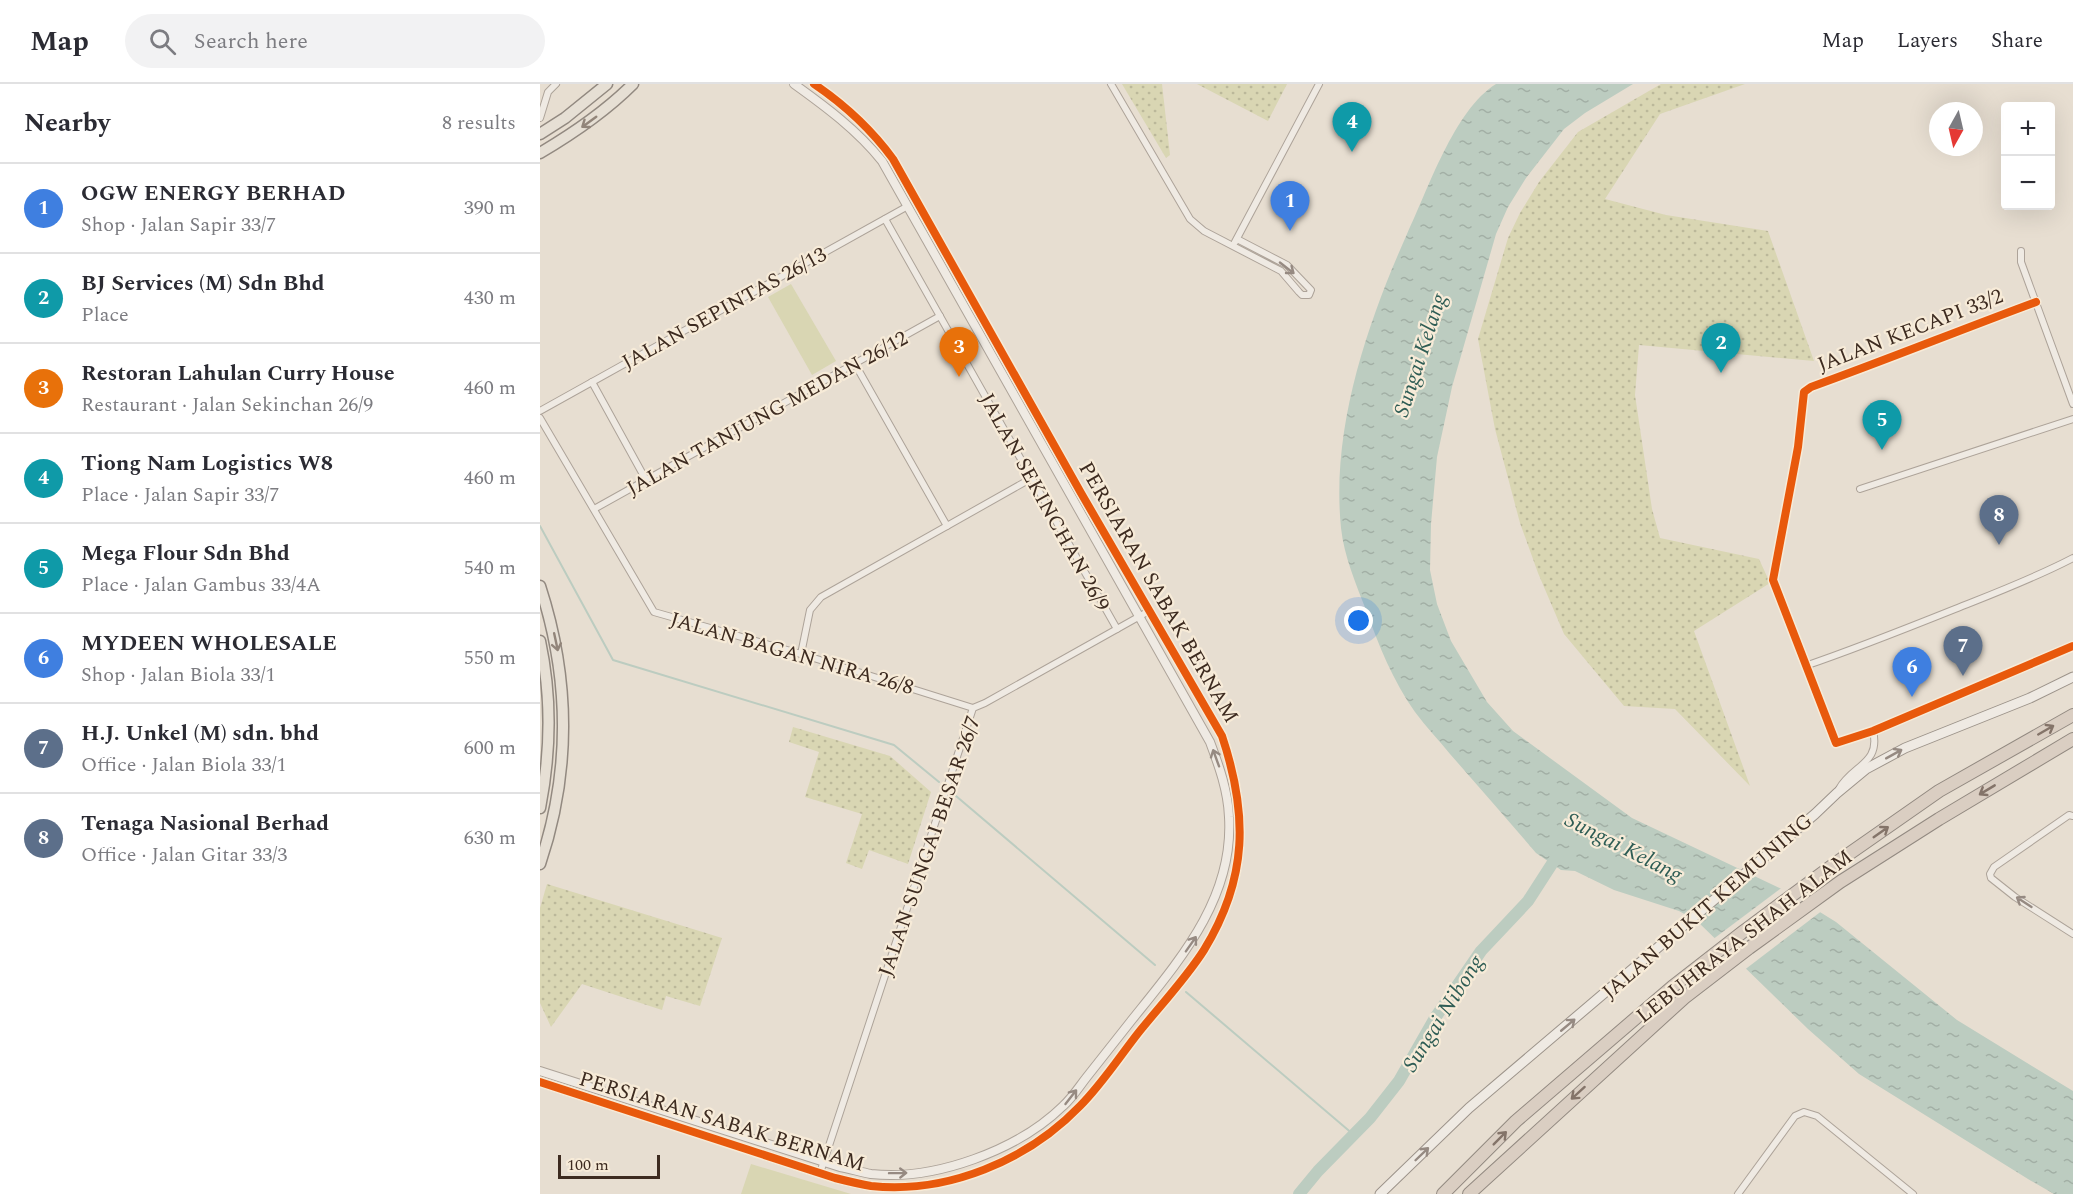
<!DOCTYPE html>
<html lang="en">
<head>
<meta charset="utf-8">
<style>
  :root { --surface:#fff; --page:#f2f2f3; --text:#2b2b33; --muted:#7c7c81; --line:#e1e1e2; --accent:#0b8043 }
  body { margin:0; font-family:Spectral,serif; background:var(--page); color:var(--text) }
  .controls { position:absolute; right:18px; top:18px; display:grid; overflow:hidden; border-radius:6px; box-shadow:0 6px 24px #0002 }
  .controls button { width:54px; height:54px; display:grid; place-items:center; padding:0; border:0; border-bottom:2px solid var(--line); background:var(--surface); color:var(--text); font:30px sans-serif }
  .compass { position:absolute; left:1389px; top:18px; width:54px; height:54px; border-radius:50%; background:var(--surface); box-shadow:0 6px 24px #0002; rotate:188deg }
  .scale { position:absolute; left:18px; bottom:15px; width:102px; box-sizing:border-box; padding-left:6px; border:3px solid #3d2b20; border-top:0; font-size:16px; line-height:21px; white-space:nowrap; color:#3d2b20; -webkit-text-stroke:4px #f7ebd8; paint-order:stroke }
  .you { position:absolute; left:819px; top:537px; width:21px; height:21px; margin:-15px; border:4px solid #fff; border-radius:50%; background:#1a73e8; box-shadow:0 0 0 9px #1a73e833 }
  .badge { display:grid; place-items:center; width:39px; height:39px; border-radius:50%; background:var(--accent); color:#fff; font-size:20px; font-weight:700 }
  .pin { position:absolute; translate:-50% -50px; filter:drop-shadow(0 2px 3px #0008) }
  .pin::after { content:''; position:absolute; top:32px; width:21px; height:18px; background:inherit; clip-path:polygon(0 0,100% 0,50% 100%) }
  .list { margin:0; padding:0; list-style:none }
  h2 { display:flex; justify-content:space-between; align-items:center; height:78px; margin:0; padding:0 24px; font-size:26px }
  h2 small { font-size:20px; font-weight:400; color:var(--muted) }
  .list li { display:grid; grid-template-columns:39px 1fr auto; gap:18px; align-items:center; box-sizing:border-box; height:90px; padding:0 24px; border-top:2px solid var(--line) }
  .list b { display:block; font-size:22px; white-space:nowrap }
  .list p { margin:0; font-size:20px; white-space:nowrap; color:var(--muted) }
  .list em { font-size:20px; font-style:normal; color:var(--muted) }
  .icon { flex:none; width:33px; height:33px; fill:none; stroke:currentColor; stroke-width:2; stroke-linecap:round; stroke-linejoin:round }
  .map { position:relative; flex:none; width:1533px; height:1110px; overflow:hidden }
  header { display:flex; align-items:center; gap:36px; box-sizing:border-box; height:84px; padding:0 30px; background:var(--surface); border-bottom:2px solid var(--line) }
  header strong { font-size:28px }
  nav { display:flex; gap:33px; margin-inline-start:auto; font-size:21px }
  .search { width:420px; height:54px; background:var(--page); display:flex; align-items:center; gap:15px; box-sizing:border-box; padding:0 21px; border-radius:33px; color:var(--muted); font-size:22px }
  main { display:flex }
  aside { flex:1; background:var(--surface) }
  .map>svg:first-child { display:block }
  .grass { fill:url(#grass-dots) }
  .garden { fill:#d9d6b3 }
  .water { fill:url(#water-ripples) }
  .pier { fill:#e7ded1 }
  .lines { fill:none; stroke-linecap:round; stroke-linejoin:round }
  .stream { stroke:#bcccc0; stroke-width:2 }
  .river { stroke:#bcccc0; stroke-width:12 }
  .minor-casing { stroke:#ada399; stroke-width:8 }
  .tertiary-casing { stroke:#ada399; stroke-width:10 }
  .secondary-casing { stroke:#9c938a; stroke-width:11 }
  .primary-casing { stroke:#928980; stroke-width:13 }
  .motorway-casing { stroke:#928980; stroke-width:14 }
  .minor { stroke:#efeae3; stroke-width:6 }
  .tertiary { stroke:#efeae3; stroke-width:8 }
  .secondary { stroke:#efeae3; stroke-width:9 }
  .primary { stroke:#e6dfd4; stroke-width:10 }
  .motorway { stroke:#dacec2; stroke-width:12 }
  .cycleway-casing { stroke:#f7ebd8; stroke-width:11 }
  .cycleway { stroke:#e8590c; stroke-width:8 }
  .oneway { stroke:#92857a }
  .oneway2 { stroke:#968a82 }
  .oneway3 { stroke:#847469 }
  .labels { text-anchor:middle; stroke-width:4.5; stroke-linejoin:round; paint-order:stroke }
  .street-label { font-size:21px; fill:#3d2b20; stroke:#f7ebd8 }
  .water-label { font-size:22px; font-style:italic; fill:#2f5d55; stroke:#f7ebd8 }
</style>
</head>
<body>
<header>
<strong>Map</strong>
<div class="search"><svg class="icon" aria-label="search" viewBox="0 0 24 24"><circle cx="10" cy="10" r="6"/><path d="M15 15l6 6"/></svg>Search here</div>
<nav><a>Map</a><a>Layers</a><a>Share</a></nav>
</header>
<main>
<aside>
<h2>Nearby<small>8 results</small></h2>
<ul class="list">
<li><span class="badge" style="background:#3f7fe0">1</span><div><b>OGW ENERGY BERHAD</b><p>Shop · Jalan Sapir 33/7</p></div><em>390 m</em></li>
<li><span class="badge" style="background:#0f9aa8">2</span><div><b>BJ Services (M) Sdn Bhd</b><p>Place</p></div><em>430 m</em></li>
<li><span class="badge" style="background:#e8710a">3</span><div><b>Restoran Lahulan Curry House</b><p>Restaurant · Jalan Sekinchan 26/9</p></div><em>460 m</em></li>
<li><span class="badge" style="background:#0f9aa8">4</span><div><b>Tiong Nam Logistics W8</b><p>Place · Jalan Sapir 33/7</p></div><em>460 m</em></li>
<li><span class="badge" style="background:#0f9aa8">5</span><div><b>Mega Flour Sdn Bhd</b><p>Place · Jalan Gambus 33/4A</p></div><em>540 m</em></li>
<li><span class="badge" style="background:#3f7fe0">6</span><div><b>MYDEEN WHOLESALE</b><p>Shop · Jalan Biola 33/1</p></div><em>550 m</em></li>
<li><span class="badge" style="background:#5c6f8a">7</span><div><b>H.J. Unkel (M) sdn. bhd</b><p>Office · Jalan Biola 33/1</p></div><em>600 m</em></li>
<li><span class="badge" style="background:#5c6f8a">8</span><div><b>Tenaga Nasional Berhad</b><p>Office · Jalan Gitar 33/3</p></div><em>630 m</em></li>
</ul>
</aside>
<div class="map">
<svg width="1533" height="1110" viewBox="0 0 1533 1110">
  <defs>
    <pattern id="grass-dots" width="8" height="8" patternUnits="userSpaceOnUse" patternTransform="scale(1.5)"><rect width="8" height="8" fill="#d9d6b3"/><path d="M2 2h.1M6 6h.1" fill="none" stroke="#bbb89a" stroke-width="1.8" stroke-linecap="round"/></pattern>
    <pattern id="water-ripples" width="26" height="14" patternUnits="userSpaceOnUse" patternTransform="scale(1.5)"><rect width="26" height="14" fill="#bcccc0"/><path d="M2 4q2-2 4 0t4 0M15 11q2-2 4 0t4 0" fill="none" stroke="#a2afa5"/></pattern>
  </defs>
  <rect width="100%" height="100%" fill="#e7ded1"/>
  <g class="grass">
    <polygon points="582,0 622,0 630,71 626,74"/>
    <polygon points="657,0 747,0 728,37"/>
    <polygon points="1121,0 1205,0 1120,30 1065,115 1126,131 1228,147 1274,277 1099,261 1095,311 1112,425 1120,454 1219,475 1230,499 1154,547 1210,702 1135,625 1084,622 1024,550 998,489 980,439 955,345 938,255 968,154 980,129 999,98 1038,48"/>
    <polygon points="253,643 350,672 391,708 368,780 329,766 322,785 306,779 322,730 265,713 279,668 249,658"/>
    <polygon points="7,800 182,854 160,922 126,912 122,926 42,900 11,943 0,919 0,824"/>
  </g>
  <g class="garden">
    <polygon points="251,200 296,277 272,291 228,213"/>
    <polygon points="211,1080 311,1110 201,1110"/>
  </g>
  <path class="water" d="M956,0h137l-48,29 -21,16 -38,49 -18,29 -12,27 -44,153 -15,70 -6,67 -1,46 7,34 14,37 36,61 26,29 119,87 154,73 50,31 121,98 116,71v103h-19l-26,-15 -169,-105 -51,-45 -111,-108 -18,-10 -65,-21 -39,-19 -14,-1 -25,-17c-28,-33 -57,-66 -86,-99 -11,-14 -24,-27 -35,-42 -22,-31 -36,-66 -49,-102 -10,-26 -22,-54 -25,-82 -10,-100 26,-204 66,-294 21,-44 47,-124 89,-150z"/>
  <polygon class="pier" points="1244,802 1283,826 1203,887 1172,856"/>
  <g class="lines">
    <g class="stream">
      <polyline points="0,442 73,576 354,661 399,698"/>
      <polyline points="416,712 615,881"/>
      <polyline points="646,908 814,1051"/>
    </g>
    <polyline class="river" points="759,1110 778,1087 830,1034 859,997 895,934 941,867 988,817 1019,769"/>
    <defs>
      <g id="minor">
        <polyline points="571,0 650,135 664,147 741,187 759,208 762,211 769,211 771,206 747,181 697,155"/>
        <polyline points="0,34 8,8 16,0"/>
        <polyline points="345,135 577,545"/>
        <polyline points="695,158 779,0"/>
        <polyline points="1481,167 1481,178 1533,320"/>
        <path d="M1496,218c-76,28 -150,58 -225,85l-7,5 -6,55 -25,133 63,163 37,-12 200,-85"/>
        <polyline points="315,280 407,442"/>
        <polyline points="52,298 106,396"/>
        <polyline points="0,327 368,122"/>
        <polyline points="0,334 114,528 261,570 433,624"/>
        <polyline points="1320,405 1533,335"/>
        <polyline points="54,425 400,232"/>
        <polyline points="261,570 270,526 281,513 492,394"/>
        <path d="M1265,582c50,-17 100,-37 150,-57 40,-16 80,-31 118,-51"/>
        <path d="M1299,705c13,-24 42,-25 34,-58"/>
        <polyline points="1533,732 1529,731 1454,783 1450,790 1451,794 1475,813 1533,850"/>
        <polyline points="280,1089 433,624 445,619 609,527"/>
        <polyline points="1198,1110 1255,1032 1264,1028 1277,1032 1373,1110"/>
      </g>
      <g id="tertiary">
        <path d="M0,987l300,96c10,2 21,5 31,7 64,7 147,-24 192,-68 9,-8 16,-19 23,-28 15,-19 30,-38 45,-57 48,-60 103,-122 98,-204 -1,-26 -10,-51 -19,-75l-328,-581c-25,-31 -56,-54 -88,-77"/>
        <path d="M0,998l295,96c12,3 24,6 36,8 76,8 156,-25 209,-80 22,-22 40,-50 59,-74 21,-26 48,-55 65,-82 44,-72 44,-136 18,-214l-141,-243 -188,-334c-22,-30 -48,-54 -79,-75"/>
      </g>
      <polyline id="secondary" points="840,1110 929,1024 1275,730 1297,709 1326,685 1365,664 1490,614 1533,593"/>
      <g id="primary">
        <polyline points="0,50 25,34 67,0"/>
        <path d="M0,69c34,-20 65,-41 93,-69"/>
        <path d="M0,502c30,92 31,186 0,278"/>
        <path d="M0,557c12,56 11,111 0,167"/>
      </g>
      <g id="motorway">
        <polyline points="903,1110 976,1037 1132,903 1204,847 1293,781 1399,707 1533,631"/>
        <polyline points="929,1110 1144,914 1209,864 1300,798 1399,735 1533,655"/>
      </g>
    </defs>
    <use href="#minor" class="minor-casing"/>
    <use href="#tertiary" class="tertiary-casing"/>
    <use href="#secondary" class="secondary-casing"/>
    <use href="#primary" class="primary-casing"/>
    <use href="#motorway" class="motorway-casing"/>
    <use href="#minor" class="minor"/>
    <use href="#tertiary" class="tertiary"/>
    <use href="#secondary" class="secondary"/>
    <use href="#primary" class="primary"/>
    <use href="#motorway" class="motorway"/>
    <defs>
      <g id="cycleway">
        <path d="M1496,218c-76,28 -150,58 -225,85l-7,5 -6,55 -25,133 63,163 37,-12 200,-85"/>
        <path d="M0,998l295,96c12,3 24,6 36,8 76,8 156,-25 209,-80 22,-22 40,-50 59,-74 21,-26 48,-55 65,-82 44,-72 44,-136 18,-214l-141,-243 -188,-334c-22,-30 -48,-54 -79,-75"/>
      </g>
    </defs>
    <use href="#cycleway" class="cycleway-casing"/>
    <use href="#cycleway" class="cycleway"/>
  </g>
  <defs><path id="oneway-shaft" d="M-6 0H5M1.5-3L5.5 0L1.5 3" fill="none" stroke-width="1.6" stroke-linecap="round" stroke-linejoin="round" transform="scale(1.5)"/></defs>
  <g class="oneway">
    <use href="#oneway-shaft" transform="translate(49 38) rotate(144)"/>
    <use href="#oneway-shaft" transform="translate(16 558) rotate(78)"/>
  </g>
  <g class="oneway2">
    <use href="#oneway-shaft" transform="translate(747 184) rotate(38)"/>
    <use href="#oneway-shaft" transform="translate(1354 670) rotate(-29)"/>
    <use href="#oneway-shaft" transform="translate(676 674) rotate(-110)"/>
    <use href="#oneway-shaft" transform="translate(1484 818) rotate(-147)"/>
    <use href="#oneway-shaft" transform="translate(651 860) rotate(-55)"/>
    <use href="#oneway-shaft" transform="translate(1028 941) rotate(-40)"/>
    <use href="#oneway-shaft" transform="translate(531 1013) rotate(-52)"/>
    <use href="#oneway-shaft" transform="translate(882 1070) rotate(-44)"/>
    <use href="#oneway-shaft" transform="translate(358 1089) rotate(-1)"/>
  </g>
  <g class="oneway3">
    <use href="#oneway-shaft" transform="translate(1506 646) rotate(-30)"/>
    <use href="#oneway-shaft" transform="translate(1447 706) rotate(149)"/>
    <use href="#oneway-shaft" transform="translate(1341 748) rotate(-35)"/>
    <use href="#oneway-shaft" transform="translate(1038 1009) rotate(138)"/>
    <use href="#oneway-shaft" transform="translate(960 1054) rotate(-45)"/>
  </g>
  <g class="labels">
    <g class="street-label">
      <text transform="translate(184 224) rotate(-29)" y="7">JALAN SEPINTAS 26/13</text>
      <text transform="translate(1370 246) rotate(-21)" y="7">JALAN KECAPI 33/2</text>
      <text transform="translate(227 329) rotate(-29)" y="7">JALAN TANJUNG MEDAN 26/12</text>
      <text transform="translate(505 418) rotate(61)" y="7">JALAN SEKINCHAN 26/9</text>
      <text transform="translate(619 508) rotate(60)" y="7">PERSIARAN SABAK BERNAM</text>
      <text transform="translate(252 569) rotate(16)" y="7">JALAN BAGAN NIRA 26/8</text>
      <text transform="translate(389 762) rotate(-71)" y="7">JALAN SUNGAI BESAR 26/7</text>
      <text transform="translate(1167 822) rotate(-41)" y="7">JALAN BUKIT KEMUNING</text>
      <text transform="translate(1204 852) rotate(-38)" y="7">LEBUHRAYA SHAH ALAM</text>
      <text transform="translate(182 1037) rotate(17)" y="7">PERSIARAN SABAK BERNAM</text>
    </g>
    <g class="water-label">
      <text transform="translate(879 271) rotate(-72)" y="8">Sungai Kelang</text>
      <text transform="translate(1084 762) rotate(27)" y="8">Sungai Kelang</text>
      <text transform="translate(902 929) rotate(-58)" y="8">Sungai Nibong</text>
    </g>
  </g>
</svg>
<div class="controls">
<button>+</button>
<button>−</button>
</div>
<svg class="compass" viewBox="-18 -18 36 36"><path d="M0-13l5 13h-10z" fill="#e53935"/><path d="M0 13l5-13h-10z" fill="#7c7c81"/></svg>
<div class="scale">100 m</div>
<div class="you"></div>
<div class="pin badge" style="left:750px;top:147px;background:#3f7fe0">1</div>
<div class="pin badge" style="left:1181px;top:289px;background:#0f9aa8">2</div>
<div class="pin badge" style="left:419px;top:293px;background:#e8710a">3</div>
<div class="pin badge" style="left:812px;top:68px;background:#0f9aa8">4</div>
<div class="pin badge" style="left:1342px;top:366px;background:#0f9aa8">5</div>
<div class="pin badge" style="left:1372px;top:613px;background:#3f7fe0">6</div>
<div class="pin badge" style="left:1423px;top:592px;background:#5c6f8a">7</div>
<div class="pin badge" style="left:1459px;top:461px;background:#5c6f8a">8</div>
</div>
</main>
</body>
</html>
